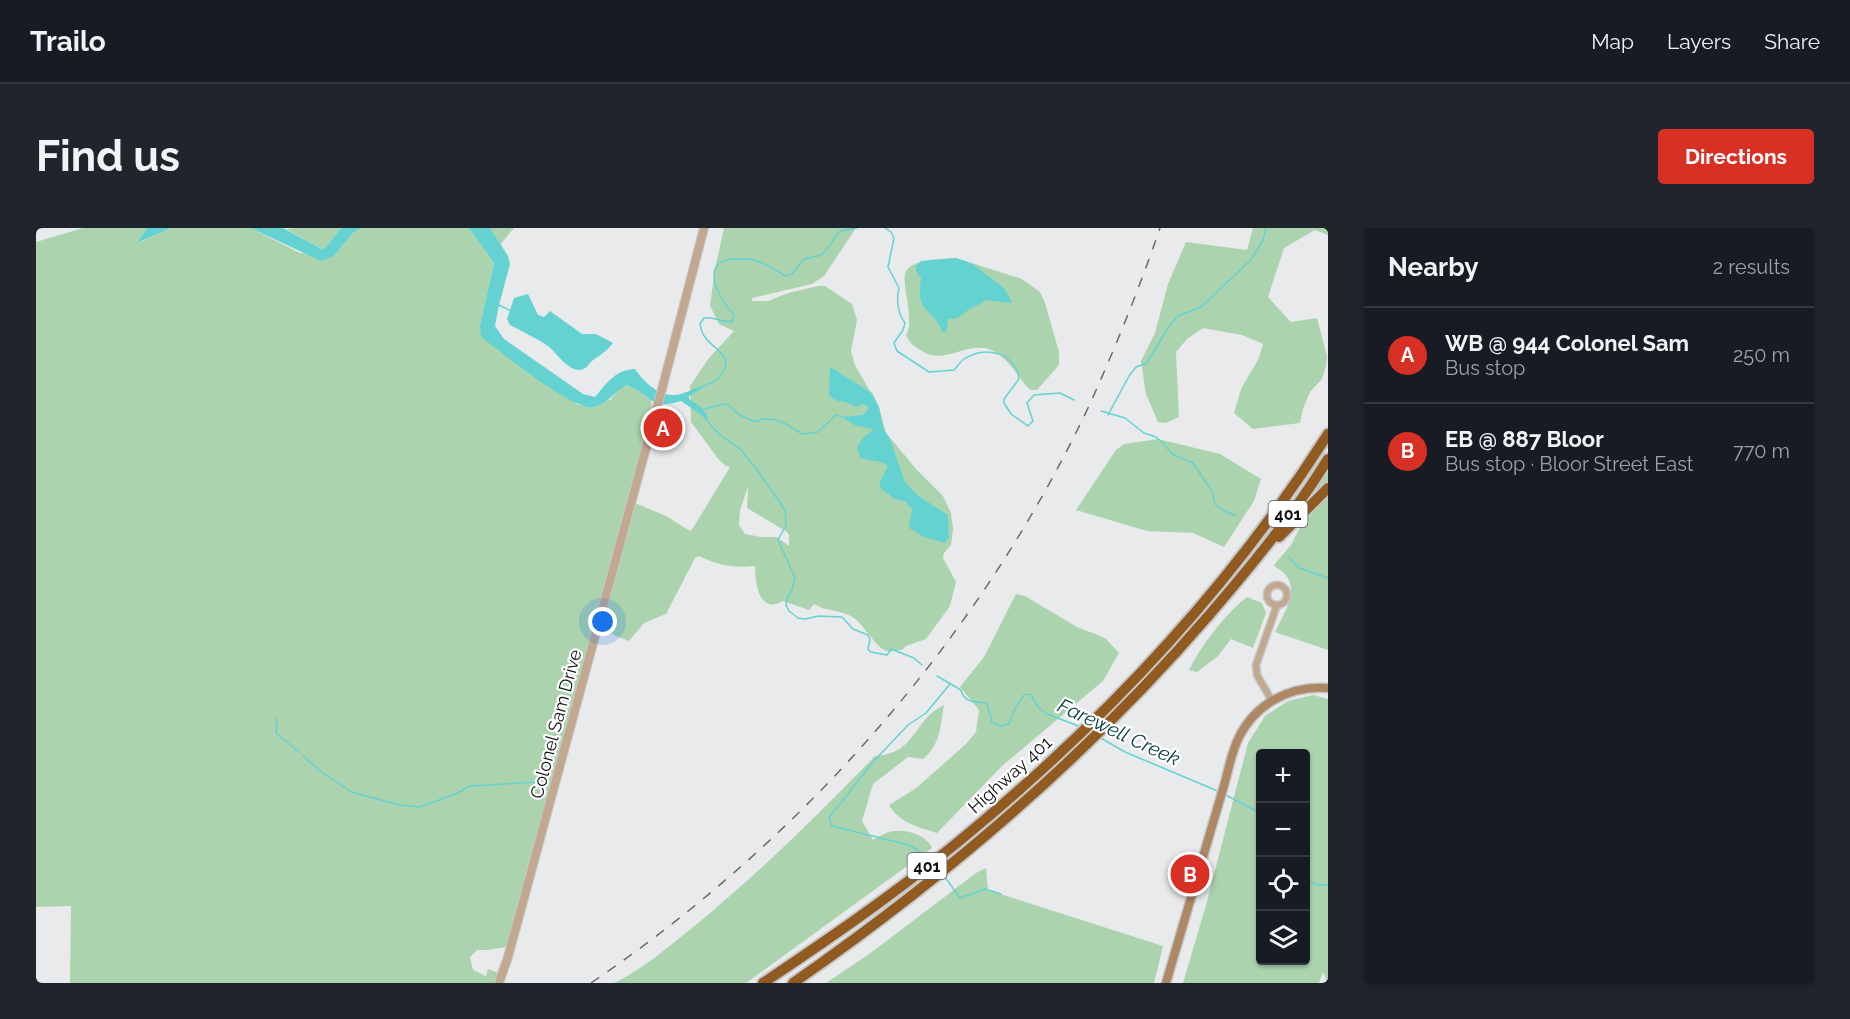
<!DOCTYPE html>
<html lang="en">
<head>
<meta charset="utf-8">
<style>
  :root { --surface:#171b24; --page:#20242c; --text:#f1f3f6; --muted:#9ea1a6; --line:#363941; --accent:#d93025 }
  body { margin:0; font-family:Raleway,sans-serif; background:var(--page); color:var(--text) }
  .controls { position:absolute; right:18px; bottom:18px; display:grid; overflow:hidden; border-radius:6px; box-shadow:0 2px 4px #0004 }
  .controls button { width:54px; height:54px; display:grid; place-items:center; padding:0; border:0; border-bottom:2px solid var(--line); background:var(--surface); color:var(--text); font:30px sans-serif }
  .you { position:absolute; left:567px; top:394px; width:21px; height:21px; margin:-15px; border:4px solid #fff; border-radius:50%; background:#1a73e8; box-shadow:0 0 0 9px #1a73e833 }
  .badge { display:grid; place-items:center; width:39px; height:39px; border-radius:50%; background:var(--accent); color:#fff; font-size:20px; font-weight:700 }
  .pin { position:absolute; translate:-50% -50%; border:3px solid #fff; box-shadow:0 2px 6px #0006 }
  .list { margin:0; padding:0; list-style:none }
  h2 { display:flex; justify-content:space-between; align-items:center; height:78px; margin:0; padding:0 24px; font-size:26px }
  h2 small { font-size:20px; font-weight:400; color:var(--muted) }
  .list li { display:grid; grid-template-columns:39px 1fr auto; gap:18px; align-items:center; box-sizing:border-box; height:96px; padding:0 24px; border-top:2px solid var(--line) }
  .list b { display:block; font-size:22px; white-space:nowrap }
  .list p { margin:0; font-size:20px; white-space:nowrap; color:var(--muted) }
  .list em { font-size:20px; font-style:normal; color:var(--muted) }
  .icon { flex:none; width:33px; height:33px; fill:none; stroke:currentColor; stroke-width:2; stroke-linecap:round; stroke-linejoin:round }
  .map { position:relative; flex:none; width:1292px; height:755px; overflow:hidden; border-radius:6px }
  header { display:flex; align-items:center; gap:36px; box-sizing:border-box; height:84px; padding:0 30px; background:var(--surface); border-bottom:2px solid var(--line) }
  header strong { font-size:28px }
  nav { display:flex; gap:33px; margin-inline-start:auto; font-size:21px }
  .intro { display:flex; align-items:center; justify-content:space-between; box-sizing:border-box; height:144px; padding:0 36px }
  h1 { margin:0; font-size:42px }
  .button { padding:15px 27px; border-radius:6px; background:var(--accent); color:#fff; font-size:21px; font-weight:700 }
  main { display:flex; gap:36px; padding:0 36px }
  aside { flex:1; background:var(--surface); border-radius:6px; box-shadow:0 2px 4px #0004 }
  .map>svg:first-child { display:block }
  .green { fill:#abd4ae; fill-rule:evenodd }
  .water { fill:#65d2d2 }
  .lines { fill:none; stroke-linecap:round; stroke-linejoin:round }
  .stream { stroke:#65d2d2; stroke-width:1.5 }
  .minor-casing { stroke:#c5c7c9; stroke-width:9 }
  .tertiary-casing { stroke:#c5c7c9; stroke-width:10 }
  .secondary-casing { stroke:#c5c7c9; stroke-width:11 }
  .motorway-casing { stroke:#c5c7c9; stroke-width:14 }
  .minor { stroke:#c3a890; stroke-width:6 }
  .tertiary { stroke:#c3a890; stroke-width:8 }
  .secondary { stroke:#ae8764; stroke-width:8 }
  .motorway { stroke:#905a20; stroke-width:10 }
  .rail { stroke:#6b6c6d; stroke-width:1.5; stroke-dasharray:10 10; stroke-linecap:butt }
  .labels { text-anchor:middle; stroke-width:4.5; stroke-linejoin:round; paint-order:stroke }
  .shield { fill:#fff; stroke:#585859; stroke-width:1.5 }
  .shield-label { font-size:16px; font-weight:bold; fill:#101112 }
  .street-label { font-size:18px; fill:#101112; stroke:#fff }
  .water-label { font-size:20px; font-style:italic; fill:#0c4141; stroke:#fff }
</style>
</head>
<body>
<header>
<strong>Trailo</strong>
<nav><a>Map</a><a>Layers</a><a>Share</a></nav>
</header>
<div class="intro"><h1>Find us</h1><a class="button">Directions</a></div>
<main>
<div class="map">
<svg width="1292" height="755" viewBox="0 0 1292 755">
  <rect width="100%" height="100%" fill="#e8eaec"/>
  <g class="green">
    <path d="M47,0h64l-9,15 33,-15h80l49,25 34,3 19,-23 8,-5h108l25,35 -14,62 98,80 32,-5 10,-12 7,-3 10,3 14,13 2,16 -23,84 36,15 24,15 3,-3 37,-61 -4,-1 -7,-6 -28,-38 -1,-36 19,-28 25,-27 -15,-7 -9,-18 5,-37 9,-41h132l-32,48 -12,8 -60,14v3h16l20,-8 30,-7h7l27,18 5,16 -6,31 4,14 24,42 7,26 31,37 26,26 8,17 2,16 -2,16 -7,8 -1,5 13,24 -6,24 -24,33 -20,7 -4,4c-4,0 -10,2 -14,1 -12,-2 -23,-25 -34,-33 -13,-9 -28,-6 -40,-14l-5,6 -26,-9c-24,14 -28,-18 -28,-35 -24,2 -34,0 -56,-10l-4,2 -29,56 -22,9 -15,18 -30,-12 -92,318 -20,3h-10l-7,7 3,13 13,6 2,-7 11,4 -4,10h-425l1,-77 -35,1v-665zM712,258l-1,22 40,24 2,3v11l-12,-9h-16l-16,-3 -6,-9 1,-14z"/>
    <polygon points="260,0 305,0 289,20 286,21 250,1"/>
    <polygon points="454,0 478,0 464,17"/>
    <polygon points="1217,0 1292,0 1292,7 1279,2 1248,20 1232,69 1255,94 1281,90 1291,128 1290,138 1286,151 1274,164 1267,181 1264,195 1217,201 1198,185 1205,161 1223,130 1227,116 1206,107 1167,100 1151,111 1140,124 1143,189 1130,195 1122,194 1110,166 1105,133 1119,105 1132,56 1150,14 1211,22"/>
    <path d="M920,30l66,21 18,13 5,11 14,49v13l-22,25h-6l-4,-3c-11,-14 -20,-30 -36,-37 -23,-10 -47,16 -69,1 -8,-5 -12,-7 -16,-16 4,-6 3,-12 3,-19 0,-12 -6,-32 -4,-42 4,-16 38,-15 51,-16z"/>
    <polygon points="1122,211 1184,226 1225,251 1218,273 1188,319 1157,305 1111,303 1040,282 1080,222 1088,216"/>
    <polygon points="1292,241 1292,255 1272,274 1269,274"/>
    <path d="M1292,267v155l-53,-18c8,-17 25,-41 10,-58 -4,-4 -8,-5 -11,-9l17,-20 11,-22z"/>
    <path d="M980,366l9,2 52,31 28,11 14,15 -16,28 -101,85 -65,67c-19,-6 -37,-10 -48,-28l26,-16 51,-45 10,-12 3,-22 -19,-23 24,-30z"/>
    <path d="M1211,369l15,6 4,10 -13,35 -22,-9 -13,17 -21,16 -8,-2c12,-24 36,-56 58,-73z"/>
    <path d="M1277,467l15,4v284l-5,-11 -4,11h-136l23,-78 42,-162 17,-27 23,-15zM1224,526h46v206h-46z"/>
    <path d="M908,477c-4,22 -3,39 -21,54l-15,-2 -35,27 -11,37 11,19c4,-2 8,-5 13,-7 14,-6 40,0 46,15l-186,135h-132c29,-14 53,-35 78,-55 65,-53 125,-112 183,-172 43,-3 37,-36 69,-51z"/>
    <polygon points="950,640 952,662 1127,718 1118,755 790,755 836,724 940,645"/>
  </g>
  <g class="water">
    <polygon points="111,0 135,0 101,15"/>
    <polygon points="215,0 247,0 286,21 289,20 305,0 325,0 317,5 298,28 285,33"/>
    <path d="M433,0h21l18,28 2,8 -11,41 -4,21 9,13 79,55 12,3c12,-14 20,-27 40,-28 8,12 22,26 38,26 9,1 25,-9 36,-11l-20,12v3c9,6 19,11 19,23l-8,-8 -19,-13c-34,10 -27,-6 -54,-16 -15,7 -15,17 -34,22 -20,4 -93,-56 -112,-70l-1,-12 14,-62z"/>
    <path d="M920,30l17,6 32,25 7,14 -27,-3c-6,6 -12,6 -18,11 -8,5 -8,9 -19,8l-2,13 -3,1c-11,-28 -28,-18 -22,-55l-5,-7v-5l5,-5z"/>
    <path d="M492,66l10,21 6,2 6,-6 32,23h14l17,9c-7,9 -13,12 -21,18 -3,2 -4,6 -7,7 -13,9 -28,-15 -37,-22 -12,-8 -25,-14 -38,-21l-3,-6 7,-21z"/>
    <path d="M794,139l42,26 7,14 4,21 7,11 15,43 12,13 31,20 1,23 -4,5 -21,-6 -15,-9 3,-19 -7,-8 -10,-2 -15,-11v-6l8,-16c-8,-7 -19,-4 -28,-9l-3,-10 6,-9 11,-9 -18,-3 -14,-9 21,-2 5,-6 -1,-3 -4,-2 -8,3c-8,-8 -17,-2 -26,-12z"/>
  </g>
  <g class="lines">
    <g class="stream">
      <path d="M849,0l6,4 3,6 -6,29 11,21c-3,11 -1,26 6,35l-2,7 -9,13 3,8 32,21 25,-2c3,-3 6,-8 10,-11 21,-14 51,-7 55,20l-15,20v4l7,11 17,12 5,-5 -6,-18 7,-8 26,-2 14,7"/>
      <polyline points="463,77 475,83"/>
      <path d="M673,156c7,-2 11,-6 14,-12 10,-17 -10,-23 -18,-35 -3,-3 -4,-9 -5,-13l4,-6c11,-2 19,6 29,3l1,-6c-17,-18 -37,-58 5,-56 6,0 13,-1 18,2 10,3 20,10 29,15l6,-2 12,-15 18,-4 18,-24 17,-3"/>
      <path d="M668,181l20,-5h4l10,10 17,8c15,-9 34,3 47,12l16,-2 18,-17 6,2"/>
      <polyline points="1065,183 1089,190 1108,205 1120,209 1127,215 1136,226 1157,235 1176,263 1179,276 1183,280 1200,288"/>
      <polyline points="1072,187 1093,148 1100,139 1111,135 1133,98 1142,88 1165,79 1215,32 1227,12 1230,0"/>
      <polyline points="672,194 684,207 704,221 719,239 749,282 750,297 742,312 759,350 756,362 751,370 750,377 753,383 762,390 769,391 783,388 806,389 817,401 832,407 834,412 832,421 835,424 851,427 855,421 878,430 886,437"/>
      <polyline points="1253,329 1263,340 1292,350"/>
      <path d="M901,448l24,14c3,13 14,12 26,13l5,19 9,4 8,-2 6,-15 9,-14 6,-1 9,14 8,6 34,13"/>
      <polyline points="239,491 241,494 240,505 263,524"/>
      <polyline points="1063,509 1089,524 1184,564"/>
      <polyline points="267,528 287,545 315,564 364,577 383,579 420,566 434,558 503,554"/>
      <polyline points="1188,566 1224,585"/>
      <polyline points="895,631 873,617 796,598 793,590 836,535 872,497 890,485 914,456"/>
      <polyline points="909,649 924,670 949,661 965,666"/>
      <polyline points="1270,652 1282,657 1292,657"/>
    </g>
    <defs>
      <g id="minor">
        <circle cx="1241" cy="367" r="10"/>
        <polyline points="1236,473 1221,447 1220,437 1241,377"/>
      </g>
      <polyline id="tertiary" points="463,755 472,729 626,161 668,0"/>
      <path id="secondary" d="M1130,755l59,-201c4,-15 7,-31 14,-45 17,-34 52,-52 89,-49"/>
      <g id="motorway">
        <polyline points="1243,309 1292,260"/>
        <path d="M727,755c75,-50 150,-102 219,-161 132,-111 253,-242 346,-388"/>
        <path d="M757,755c154,-107 295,-227 417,-369 42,-49 84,-100 118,-155"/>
      </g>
    </defs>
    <use href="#minor" class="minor-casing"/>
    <use href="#tertiary" class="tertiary-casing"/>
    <use href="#secondary" class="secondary-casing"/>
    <use href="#motorway" class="motorway-casing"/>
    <use href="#minor" class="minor"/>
    <use href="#tertiary" class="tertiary"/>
    <use href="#secondary" class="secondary"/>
    <use href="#motorway" class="motorway"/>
    <path class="rail" d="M555,755c212,-144 387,-343 497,-575 27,-59 51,-119 72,-180"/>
  </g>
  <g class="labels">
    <g class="shield">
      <rect x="1232.5" y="273" width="39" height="26" rx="4.5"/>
      <rect x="871.5" y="625" width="39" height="26" rx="4.5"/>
    </g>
    <g class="shield-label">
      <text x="1252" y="292">401</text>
      <text x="891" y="644">401</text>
    </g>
    <g class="street-label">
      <text transform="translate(520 496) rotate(-75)" y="6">Colonel Sam Drive</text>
      <text transform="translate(974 547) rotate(-42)" y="6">Highway 401</text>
    </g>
    <g class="water-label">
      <text transform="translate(1083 504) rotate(25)" y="7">Farewell Creek</text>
    </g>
  </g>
</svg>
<div class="controls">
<button>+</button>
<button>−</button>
<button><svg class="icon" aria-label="locate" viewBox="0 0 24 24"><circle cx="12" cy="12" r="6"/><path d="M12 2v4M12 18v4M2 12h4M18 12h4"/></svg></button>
<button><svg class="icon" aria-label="layers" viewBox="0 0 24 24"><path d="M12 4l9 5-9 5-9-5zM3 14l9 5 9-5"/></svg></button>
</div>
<div class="you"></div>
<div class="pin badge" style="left:627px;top:200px">A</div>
<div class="pin badge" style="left:1154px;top:646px">B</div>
</div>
<aside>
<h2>Nearby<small>2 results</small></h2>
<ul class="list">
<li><span class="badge">A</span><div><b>WB @ 944 Colonel Sam</b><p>Bus stop</p></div><em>250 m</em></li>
<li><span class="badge">B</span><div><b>EB @ 887 Bloor</b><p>Bus stop · Bloor Street East</p></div><em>770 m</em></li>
</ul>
</aside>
</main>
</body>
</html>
